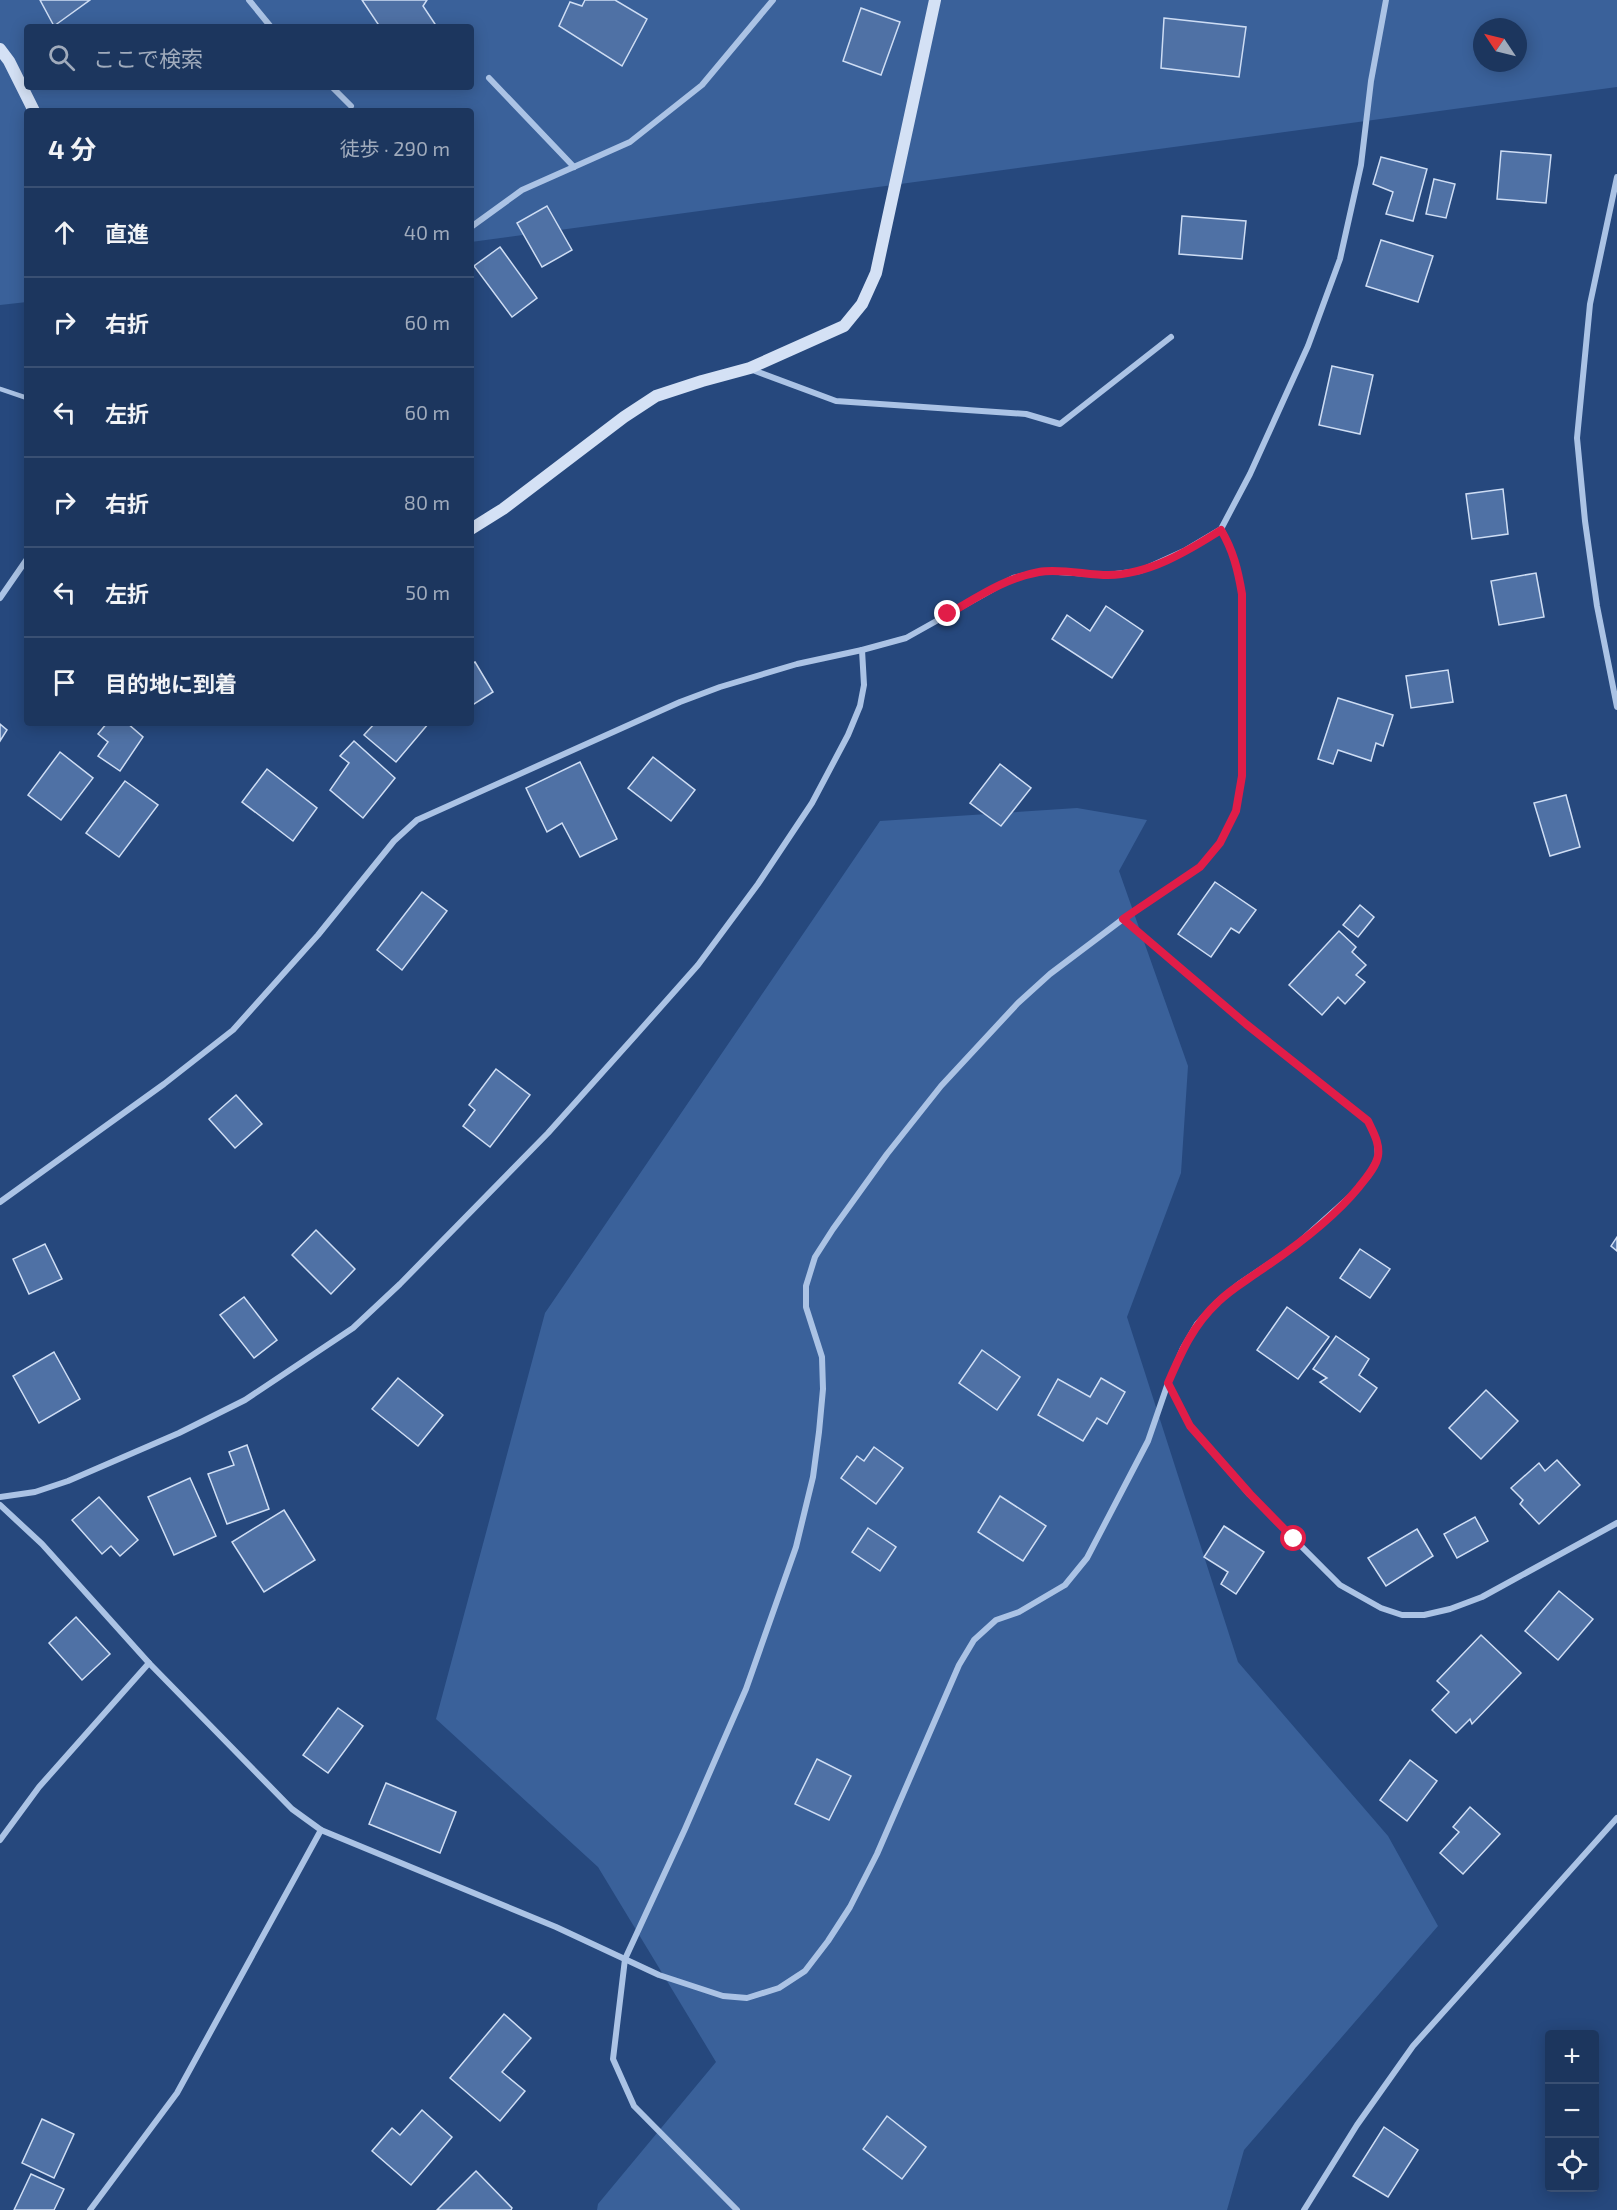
<!DOCTYPE html>
<html lang="ja">
<head>
<meta charset="utf-8">
<style>
  :root { --surface:#1c365e; --page:#294167; --text:#f1f3f6; --muted:#a0abbc; --line:#3a5073 }
  body { margin:0; font-family:"Exo 2","Noto Sans JP",sans-serif; background:var(--page); color:var(--text) }
  .controls { position:absolute; right:18px; bottom:18px; display:grid; overflow:hidden; border-radius:6px; box-shadow:0 3px 15px #0003 }
  .controls button { width:54px; height:54px; display:grid; place-items:center; padding:0; border:0; border-bottom:2px solid var(--line); background:var(--surface); color:var(--text); font:30px sans-serif }
  .compass { position:absolute; left:1473px; top:18px; width:54px; height:54px; border-radius:50%; background:var(--surface); box-shadow:0 3px 15px #0003; rotate:305deg }
  .stop { position:absolute; width:18px; height:18px; margin:-14px; border:4px solid #e11d48; border-radius:50%; background:#fff }
  .stop.end { background:#e11d48; border-color:#fff; box-shadow:0 2px 6px #0008 }
  .list { margin:0; padding:0; list-style:none }
  h2 { display:flex; justify-content:space-between; align-items:center; height:78px; margin:0; padding:0 24px; font-size:26px }
  h2 small { font-size:20px; font-weight:400; color:var(--muted) }
  .list li { display:grid; grid-template-columns:39px 1fr auto; gap:18px; align-items:center; box-sizing:border-box; height:90px; padding:0 24px; border-top:2px solid var(--line) }
  .list b { display:block; font-size:22px; white-space:nowrap }
  .list em { font-size:20px; font-style:normal; color:var(--muted) }
  .icon { flex:none; width:33px; height:33px; fill:none; stroke:currentColor; stroke-width:2; stroke-linecap:round; stroke-linejoin:round }
  .map { position:relative; flex:none; width:1617px; height:2210px; overflow:hidden }
  .search { position:absolute; background:var(--surface); box-shadow:0 3px 15px #0003; left:24px; top:24px; width:450px; height:66px; display:flex; align-items:center; gap:15px; box-sizing:border-box; padding:0 21px; border-radius:6px; color:var(--muted); font-size:22px }
  .panel { position:absolute; background:var(--surface); box-shadow:0 3px 15px #0003; left:24px; top:108px; width:450px; height:618px; border-radius:6px }
  .map>svg:first-child { display:block }
  .green { fill:#3a619a; fill-rule:evenodd }
  .building { fill:#4f71a5; stroke:#ceddf4; stroke-width:1.5 }
  .lines { fill:none; stroke-linecap:round; stroke-linejoin:round }
  .lane { stroke:#abc3e5; stroke-width:4.5 }
  .street { stroke:#abc3e5; stroke-width:6 }
  .secondary { stroke:#d4e1f5; stroke-width:12 }
  .route { stroke:#e11d48; stroke-width:8 }
</style>
</head>
<body>
<div class="map">
<svg width="1617" height="2210" viewBox="0 0 1617 2210">
  <rect width="100%" height="100%" fill="#26487d"/>
  <g class="green">
    <path d="M0,0h1617v87l-1146,155v-131h-444v191l-27,3zM27,27h444v60h-444zM1482,27h36v36h-36z"/>
    <polygon points="1077,808 1147,820 1119,871 1188,1066 1181,1173 1127,1317 1238,1662 1388,1836 1438,1926 1244,2150 1227,2210 597,2210 598,2204 716,2062 598,1867 436,1719 545,1313 880,821"/>
  </g>
  <g class="building">
    <polygon points="40,0 90,0 54,26"/>
    <polygon points="362,0 427,0 423,6 437,27 380,27"/>
    <polygon points="585,0 615,0 647,19 622,66 559,26 570,2 582,6"/>
    <polygon points="861,8 900,22 881,75 843,61"/>
    <polygon points="1164,18 1246,27 1239,77 1161,68"/>
    <polygon points="1501,151 1551,155 1546,203 1497,199"/>
    <polygon points="1381,157 1427,169 1413,221 1386,214 1393,192 1373,184"/>
    <polygon points="1434,179 1455,184 1446,218 1426,214"/>
    <polygon points="547,206 572,250 542,267 517,223"/>
    <polygon points="1182,216 1246,221 1242,259 1179,254"/>
    <polygon points="1381,240 1433,256 1418,302 1366,286"/>
    <polygon points="500,247 537,298 512,317 474,266"/>
    <polygon points="1332,366 1373,375 1360,434 1319,425"/>
    <polygon points="1503,489 1508,534 1472,539 1466,494"/>
    <polygon points="1536,573 1544,617 1499,625 1491,581"/>
    <polygon points="1106,606 1143,631 1112,678 1052,639 1067,615 1090,631"/>
    <polygon points="475,662 493,692 471,706 471,664"/>
    <polygon points="1448,670 1453,702 1411,708 1406,676"/>
    <polygon points="1338,698 1393,715 1383,746 1376,743 1371,761 1338,750 1333,764 1318,759"/>
    <polygon points="107,723 127,723 143,737 120,771 98,756 108,742 98,734"/>
    <polygon points="375,723 429,723 396,762 364,735"/>
    <polygon points="0,724 7,730 0,741"/>
    <polygon points="354,741 395,778 363,818 330,790 349,763 340,756"/>
    <polygon points="60,752 93,778 61,820 28,795"/>
    <polygon points="653,757 695,790 671,821 628,788"/>
    <polygon points="580,762 617,839 580,857 562,823 547,832 526,788"/>
    <polygon points="1000,764 1031,788 1001,826 970,803"/>
    <polygon points="267,769 317,808 293,841 242,802"/>
    <polygon points="125,781 158,805 119,857 86,833"/>
    <polygon points="1566,795 1580,847 1550,856 1534,803"/>
    <polygon points="1215,882 1256,910 1239,933 1231,928 1211,957 1178,934"/>
    <polygon points="422,892 447,911 402,970 377,950"/>
    <polygon points="1360,905 1374,917 1358,937 1343,925"/>
    <polygon points="1339,931 1356,947 1352,952 1366,965 1356,975 1365,982 1345,1004 1338,997 1322,1015 1289,985"/>
    <polygon points="496,1069 530,1095 490,1147 463,1126 475,1110 469,1105"/>
    <polygon points="236,1095 262,1124 235,1148 209,1119"/>
    <polygon points="316,1230 355,1269 331,1294 292,1255"/>
    <polygon points="1617,1237 1617,1251 1611,1246"/>
    <polygon points="45,1244 62,1279 29,1294 13,1259"/>
    <polygon points="1360,1249 1390,1269 1370,1298 1340,1278"/>
    <polygon points="244,1297 277,1340 254,1358 220,1315"/>
    <polygon points="1287,1307 1329,1337 1298,1379 1257,1350"/>
    <polygon points="1336,1336 1369,1359 1359,1375 1377,1388 1360,1412 1320,1382 1327,1378 1313,1369"/>
    <polygon points="982,1350 1020,1377 997,1410 959,1383"/>
    <polygon points="54,1352 80,1399 39,1423 13,1376"/>
    <polygon points="398,1378 443,1415 418,1446 372,1409"/>
    <polygon points="1101,1378 1125,1392 1107,1424 1097,1418 1083,1441 1038,1415 1058,1379 1090,1397"/>
    <polygon points="1486,1390 1518,1421 1481,1459 1449,1428"/>
    <polygon points="247,1445 269,1509 227,1524 208,1474 234,1465 229,1452"/>
    <polygon points="874,1447 903,1468 876,1504 841,1478 857,1456 864,1461"/>
    <polygon points="1557,1460 1580,1485 1539,1524 1520,1504 1523,1500 1511,1488 1539,1463 1545,1471"/>
    <polygon points="190,1478 216,1536 174,1555 148,1497"/>
    <polygon points="1000,1496 1046,1526 1023,1561 978,1532"/>
    <polygon points="99,1497 138,1540 120,1556 111,1546 102,1554 72,1520"/>
    <polygon points="284,1510 315,1560 264,1592 232,1542"/>
    <polygon points="1475,1517 1488,1541 1457,1558 1444,1534"/>
    <polygon points="1224,1526 1264,1552 1236,1594 1221,1584 1228,1572 1204,1557"/>
    <polygon points="868,1528 896,1547 880,1571 852,1552"/>
    <polygon points="1417,1529 1433,1556 1386,1586 1368,1558"/>
    <polygon points="1559,1591 1593,1619 1558,1660 1525,1631"/>
    <polygon points="76,1617 110,1654 82,1680 49,1643"/>
    <polygon points="1481,1635 1521,1673 1472,1724 1470,1719 1456,1733 1432,1710 1449,1692 1437,1681"/>
    <polygon points="338,1708 363,1726 328,1773 303,1755"/>
    <polygon points="817,1759 851,1776 829,1820 795,1804"/>
    <polygon points="1410,1760 1437,1781 1407,1821 1380,1800"/>
    <polygon points="386,1783 456,1812 440,1853 369,1824"/>
    <polygon points="1470,1807 1500,1834 1463,1874 1440,1853 1459,1832 1453,1827"/>
    <polygon points="504,2014 531,2038 502,2072 525,2091 500,2121 450,2078"/>
    <polygon points="422,2110 452,2137 411,2185 372,2151 392,2128 400,2135"/>
    <polygon points="887,2116 926,2147 902,2179 863,2149"/>
    <polygon points="42,2119 74,2134 54,2178 22,2163"/>
    <polygon points="1384,2127 1418,2150 1388,2197 1353,2176"/>
    <polygon points="476,2171 512,2208 511,2210 437,2210"/>
    <polygon points="31,2174 64,2189 54,2210 14,2210"/>
  </g>
  <g class="lines">
    <polyline class="lane" points="0,389 27,398"/>
    <g class="street">
      <polyline points="249,0 271,27"/>
      <polyline points="489,78 574,167"/>
      <polyline points="332,87 351,106"/>
      <polyline points="1617,177 1590,304 1577,438 1585,521 1597,606 1617,707"/>
      <polyline points="471,227 522,190 630,142 702,85 773,0"/>
      <polyline points="750,369 836,401 1026,414 1060,424 1171,337"/>
      <polyline points="0,598 27,559"/>
      <polyline points="0,1202 164,1084 233,1030 318,935 394,841 417,820 680,702 720,687 797,664 862,650 906,638 1013,578 1042,571 1107,575 1140,571 1184,551 1221,529 1250,474 1308,346 1340,259 1361,165 1371,81 1386,0"/>
      <polyline points="1168,1383 1190,1426 1250,1495 1340,1585 1381,1608 1402,1615 1424,1615 1450,1609 1482,1597 1617,1523"/>
      <polyline points="0,1497 35,1492 68,1481 179,1433 245,1400 353,1328 400,1284 548,1133 635,1036 698,965 758,884 812,803 848,735 860,706 864,685 862,650"/>
      <polyline points="0,1505 42,1544 149,1663 292,1809 321,1830 556,1927 659,1975 723,1996 747,1998 779,1988 805,1971 828,1941 850,1907 877,1854 959,1665 974,1640 996,1620 1019,1612 1065,1585 1087,1558 1148,1441 1168,1383 1183,1348 1197,1324 1217,1302 1239,1284 1294,1247 1353,1194 1369,1175 1378,1157 1377,1141 1368,1121 1246,1024 1123,919"/>
      <polyline points="0,1840 39,1787 149,1663"/>
      <polyline points="90,2210 177,2093 321,1830"/>
      <path d="M737,2210l-103,-104 -21,-47 12,-100 60,-130 61,-140 50,-142 17,-70 6,-45 4,-43 -1,-32 -16,-50v-21l9,-29 18,-28 54,-75 54,-68 77,-83 32,-29 73,-55 77,-52 20,-24 16,-32 6,-35v-182c-4,-24 -9,-44 -21,-65"/>
      <polyline points="1304,2210 1357,2125 1413,2046 1617,1818"/>
    </g>
    <g class="secondary">
      <polyline points="0,49 9,61 34,111"/>
      <polyline points="471,529 503,509 624,417 656,396 702,381 750,368 844,326 862,304 876,273 935,0"/>
    </g>
  </g>
  <g class="lines">
    <path class="route" d="M948,614c30,-17 57,-36 91,-42 20,-4 48,3 69,3 40,0 80,-24 113,-45 12,20 17,40 21,64v182l-6,35 -16,32 -20,24 -77,52 123,105 122,97c5,11 12,22 10,35 -2,11 -12,22 -19,31 -27,33 -65,61 -101,85 -14,10 -28,18 -40,30 -25,23 -37,51 -50,81l22,43 60,68 44,45"/>
  </g>
</svg>
<div class="controls">
<button>+</button>
<button>−</button>
<button><svg class="icon" aria-label="locate" viewBox="0 0 24 24"><circle cx="12" cy="12" r="6"/><path d="M12 2v4M12 18v4M2 12h4M18 12h4"/></svg></button>
</div>
<svg class="compass" viewBox="-18 -18 36 36"><path d="M0-13l5 13h-10z" fill="#e53935"/><path d="M0 13l5-13h-10z" fill="#a0abbc"/></svg>
<div class="stop" style="left:1294px;top:1539px"></div>
<div class="stop end" style="left:948px;top:614px"></div>
<div class="search"><svg class="icon" aria-label="search" viewBox="0 0 24 24"><circle cx="10" cy="10" r="6"/><path d="M15 15l6 6"/></svg>ここで検索</div>
<section class="panel">
<h2>4 分<small>徒歩 · 290 m</small></h2>
<ul class="list">
<li><svg class="icon" aria-label="ahead" viewBox="0 0 24 24"><path d="M12 20V5M6 11l6-6 6 6"/></svg><div><b>直進</b></div><em>40 m</em></li>
<li><svg class="icon" aria-label="right" viewBox="0 0 24 24"><path d="M7 20v-9h11M14 6l5 5-5 5"/></svg><div><b>右折</b></div><em>60 m</em></li>
<li><svg class="icon" aria-label="left" viewBox="0 0 24 24"><path d="M17 20v-9H6M10 6l-5 5 5 5"/></svg><div><b>左折</b></div><em>60 m</em></li>
<li><svg class="icon" aria-label="right" viewBox="0 0 24 24"><path d="M7 20v-9h11M14 6l5 5-5 5"/></svg><div><b>右折</b></div><em>80 m</em></li>
<li><svg class="icon" aria-label="left" viewBox="0 0 24 24"><path d="M17 20v-9H6M10 6l-5 5 5 5"/></svg><div><b>左折</b></div><em>50 m</em></li>
<li><svg class="icon" aria-label="arrive" viewBox="0 0 24 24"><path d="M6 21V4h12l-3 4 3 4H6"/></svg><div><b>目的地に到着</b></div></li>
</ul>
</section>
</div>
</body>
</html>
